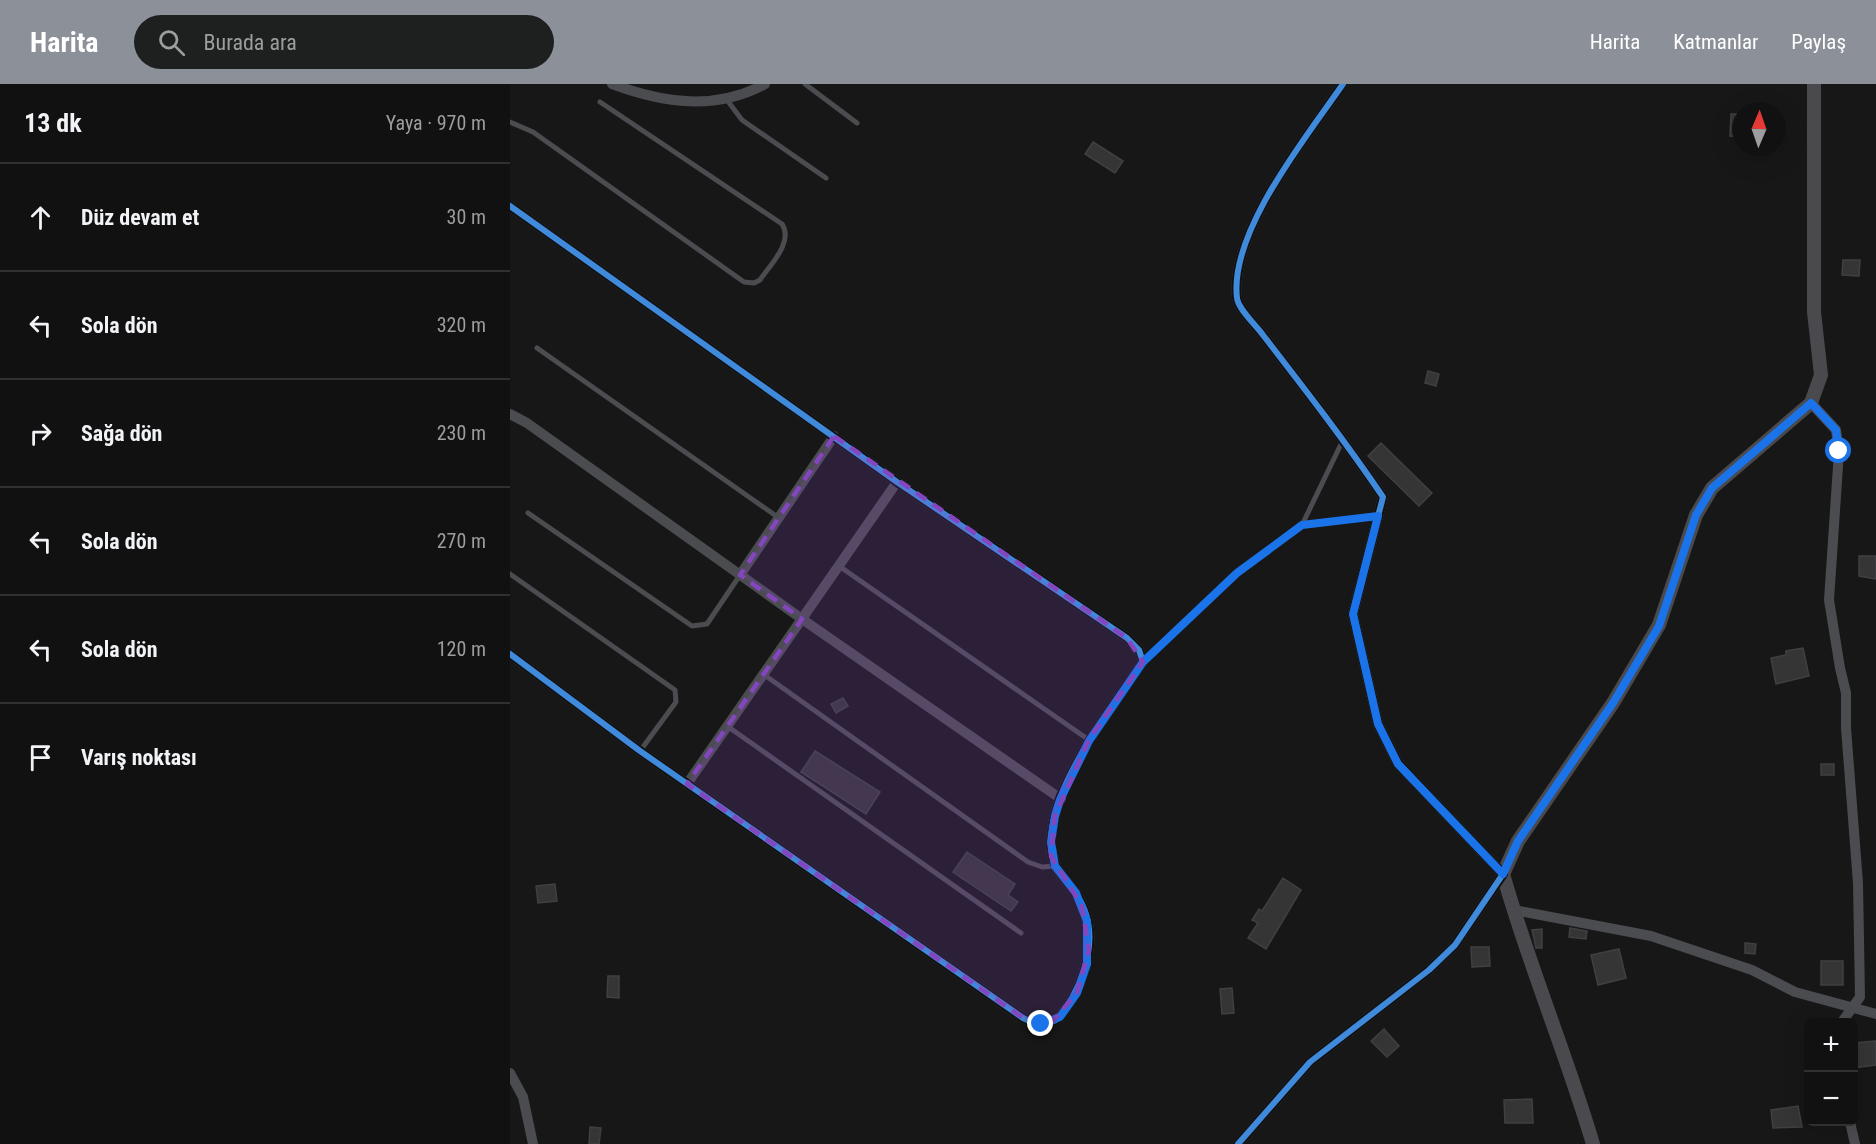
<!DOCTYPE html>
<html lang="tr">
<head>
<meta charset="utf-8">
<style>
  :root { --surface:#111; --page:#1e1f1f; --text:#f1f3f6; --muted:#9c9d9f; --line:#303131; --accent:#8c9099 }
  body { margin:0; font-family:"Roboto Condensed",sans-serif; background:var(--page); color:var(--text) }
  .controls { position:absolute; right:18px; bottom:18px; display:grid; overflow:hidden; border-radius:9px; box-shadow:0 6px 24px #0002 }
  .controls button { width:54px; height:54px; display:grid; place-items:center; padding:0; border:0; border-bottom:2px solid var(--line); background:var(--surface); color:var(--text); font:30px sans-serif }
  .compass { position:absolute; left:1222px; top:18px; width:54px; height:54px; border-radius:50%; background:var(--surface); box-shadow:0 6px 24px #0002; rotate:2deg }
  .stop { position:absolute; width:18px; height:18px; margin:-14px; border:4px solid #1a73e8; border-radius:50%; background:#fff }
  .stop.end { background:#1a73e8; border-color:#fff; box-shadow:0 2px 6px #0008 }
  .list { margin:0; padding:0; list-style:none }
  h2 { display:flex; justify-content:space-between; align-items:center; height:78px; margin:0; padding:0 24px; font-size:26px }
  h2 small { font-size:20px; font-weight:400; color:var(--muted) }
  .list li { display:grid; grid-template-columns:39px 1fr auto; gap:18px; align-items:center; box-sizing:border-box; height:108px; padding:0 24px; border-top:2px solid var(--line) }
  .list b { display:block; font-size:22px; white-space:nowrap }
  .list em { font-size:20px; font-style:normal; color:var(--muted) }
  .icon { flex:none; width:33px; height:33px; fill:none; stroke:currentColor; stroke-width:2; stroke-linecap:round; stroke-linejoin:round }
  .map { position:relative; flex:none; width:1366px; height:1060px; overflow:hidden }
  header { display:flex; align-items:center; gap:36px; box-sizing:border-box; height:84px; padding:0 30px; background:var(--accent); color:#fff }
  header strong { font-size:28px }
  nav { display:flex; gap:33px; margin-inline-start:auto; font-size:21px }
  .search { width:420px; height:54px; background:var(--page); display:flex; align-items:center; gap:15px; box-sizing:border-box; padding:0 21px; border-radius:33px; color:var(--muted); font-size:22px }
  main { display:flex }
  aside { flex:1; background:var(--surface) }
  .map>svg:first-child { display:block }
  .building { fill:#353536; stroke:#3f4043; stroke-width:1.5 }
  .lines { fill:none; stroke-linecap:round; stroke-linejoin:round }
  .lane { stroke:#4b4c50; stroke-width:5 }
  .street { stroke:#4b4c50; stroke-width:10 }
  .secondary { stroke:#4a4a4e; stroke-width:14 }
  .cycleway-casing { stroke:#111113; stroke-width:10 }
  .cycleway { stroke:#408adc; stroke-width:6 }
  .route { stroke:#1a73e8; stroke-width:8 }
  .marked { fill:#8446be; fill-opacity:0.2; stroke:#8446be; stroke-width:4.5; stroke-dasharray:12 8; stroke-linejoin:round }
</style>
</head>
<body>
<header>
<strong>Harita</strong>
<div class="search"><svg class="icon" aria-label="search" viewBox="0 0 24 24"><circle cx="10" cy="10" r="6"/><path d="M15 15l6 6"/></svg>Burada ara</div>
<nav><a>Harita</a><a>Katmanlar</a><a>Paylaş</a></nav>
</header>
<main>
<aside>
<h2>13 dk<small>Yaya · 970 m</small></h2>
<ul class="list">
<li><svg class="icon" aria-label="ahead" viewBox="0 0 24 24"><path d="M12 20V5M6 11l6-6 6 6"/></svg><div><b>Düz devam et</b></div><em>30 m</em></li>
<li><svg class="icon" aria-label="left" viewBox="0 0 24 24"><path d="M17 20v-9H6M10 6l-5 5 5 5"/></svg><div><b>Sola dön</b></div><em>320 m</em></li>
<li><svg class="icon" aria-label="right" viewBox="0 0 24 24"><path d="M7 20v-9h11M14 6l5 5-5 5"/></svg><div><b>Sağa dön</b></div><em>230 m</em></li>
<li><svg class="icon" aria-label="left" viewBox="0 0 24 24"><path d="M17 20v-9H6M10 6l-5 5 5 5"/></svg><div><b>Sola dön</b></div><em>270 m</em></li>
<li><svg class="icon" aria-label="left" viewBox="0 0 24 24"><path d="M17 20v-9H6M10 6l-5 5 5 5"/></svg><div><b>Sola dön</b></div><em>120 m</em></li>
<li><svg class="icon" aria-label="arrive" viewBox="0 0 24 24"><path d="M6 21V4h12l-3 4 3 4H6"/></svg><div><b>Varış noktası</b></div></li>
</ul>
</aside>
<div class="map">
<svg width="1366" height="1060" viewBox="0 0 1366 1060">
  <rect width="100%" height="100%" fill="#171717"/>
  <g class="building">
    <polygon points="1221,30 1231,30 1231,53 1220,52"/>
    <polygon points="583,58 613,77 605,89 575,70"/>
    <polygon points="1333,176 1350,176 1349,192 1332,191"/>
    <polygon points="918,287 929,290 926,302 915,299"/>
    <polygon points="871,359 922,409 909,422 858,372"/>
    <polygon points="1349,472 1366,472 1366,495 1349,492"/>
    <polygon points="1293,564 1299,592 1266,600 1261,574 1276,571 1276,567"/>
    <polygon points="333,614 338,622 326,629 321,620"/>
    <polygon points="305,667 370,708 356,730 291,688"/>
    <rect x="1311" y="680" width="13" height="11"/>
    <polygon points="457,768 505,800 498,811 508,818 501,827 443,788"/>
    <polygon points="773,794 791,806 756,865 738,854 748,839 742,836 749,825 752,827"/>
    <polygon points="45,800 47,817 28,819 26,802"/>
    <polygon points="1060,844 1077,847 1076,855 1059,853"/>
    <polygon points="1032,845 1032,864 1026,864 1022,846"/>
    <polygon points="1235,859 1246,860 1245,870 1235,869"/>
    <polygon points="961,863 979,863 980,882 962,883"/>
    <polygon points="1109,865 1116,894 1088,901 1081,871"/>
    <rect x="1311" y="877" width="22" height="24"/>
    <polygon points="98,892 109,892 109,914 97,913"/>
    <polygon points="722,904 724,929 712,930 710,905"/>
    <polygon points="874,945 889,962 877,973 861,957"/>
    <polygon points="1366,957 1366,981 1344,984 1344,959"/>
    <polygon points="1022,1015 1023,1039 995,1039 994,1016"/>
    <polygon points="1288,1022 1292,1043 1263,1044 1261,1026"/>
    <polygon points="80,1043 91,1044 89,1060 79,1060"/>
  </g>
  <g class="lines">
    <g class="lane">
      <polyline points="295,0 347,39"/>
      <polyline points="217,16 232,36 316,94"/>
      <path d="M0,38l23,10 211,150 10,1 6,-3c10,-15 34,-38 22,-56l-182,-122"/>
      <polyline points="27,264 269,434"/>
      <polyline points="833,356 792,441 868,432"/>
      <polyline points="18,429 182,542 197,540 230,491"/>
      <polyline points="329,482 579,656"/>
      <polyline points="0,490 165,606 166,618 130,667"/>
      <polyline points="633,578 727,489 792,441"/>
      <polyline points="253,590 518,778 532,783 545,782"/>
      <polyline points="217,642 511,849"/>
    </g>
    <g class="street">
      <path d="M102,0c51,19 104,27 153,0"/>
      <path d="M0,122l387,276 230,156 12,12 4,12c-31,45 -84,113 -91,167 -5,34 6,40 24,65 26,37 10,85 -13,119 -9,14 -27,12 -40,5l-383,-267 -130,-97"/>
      <polyline points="1301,319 1326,346 1329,367 1319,516 1330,584 1336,609 1336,644 1348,799 1350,913 1332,938"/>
      <polyline points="0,330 17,339 292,535 551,715"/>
      <polyline points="230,491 324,352"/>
      <polyline points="177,700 387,398"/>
      <polyline points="1004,826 1141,852 1242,886 1285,908 1366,930"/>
      <polyline points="0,989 13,1013 23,1060"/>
      <polyline points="1340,1038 1345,1060"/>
      <path d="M728,1060l72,-82 119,-92 26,-25 48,-71 -105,-111 -20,-39 -25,-110 30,-117c-38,-56 -79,-109 -120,-162 -7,-10 -25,-26 -26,-37 -8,-66 70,-162 106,-214"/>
    </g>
    <path class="secondary" d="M1083,1060c-27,-91 -64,-178 -90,-270l15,-33 95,-138 46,-78 37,-110 16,-27 99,-85 10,-28 -7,-63v-228"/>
    <defs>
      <g id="cycleway">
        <path d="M0,122l387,276 230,156 12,12 4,12c-31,45 -84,113 -91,167 -5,34 6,40 24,65 26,37 10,85 -13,119 -9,14 -27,12 -40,5l-383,-267 -130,-97"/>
        <path d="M728,1060l72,-82 119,-92 26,-25 48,-71 -105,-111 -20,-39 -25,-110 30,-117c-38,-56 -79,-109 -120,-162 -7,-10 -25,-26 -26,-37 -8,-66 70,-162 106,-214"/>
      </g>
    </defs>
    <use href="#cycleway" class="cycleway-casing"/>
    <use href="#cycleway" class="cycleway"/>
  </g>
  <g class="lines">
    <polyline class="route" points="531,940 550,933 567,909 577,880 577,837 566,809 545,782 541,758 545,732 550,716 579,657 633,578 727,489 792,441 868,432 843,530 868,640 888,680 993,790 1008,757 1103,619 1149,542 1186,431 1202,404 1301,319 1326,346 1329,367"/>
  </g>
  <path class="marked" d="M324,352l293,202 16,24 -54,78 -34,76 -4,40 31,50 7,44 -12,43 -25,29 -29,-4 -336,-234 115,-165 -62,-44z"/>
</svg>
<div class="controls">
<button>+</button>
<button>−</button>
</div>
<svg class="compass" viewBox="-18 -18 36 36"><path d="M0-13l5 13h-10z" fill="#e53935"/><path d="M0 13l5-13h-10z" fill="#9c9d9f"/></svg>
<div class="stop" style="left:1329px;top:367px"></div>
<div class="stop end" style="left:531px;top:940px"></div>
</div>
</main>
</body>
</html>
